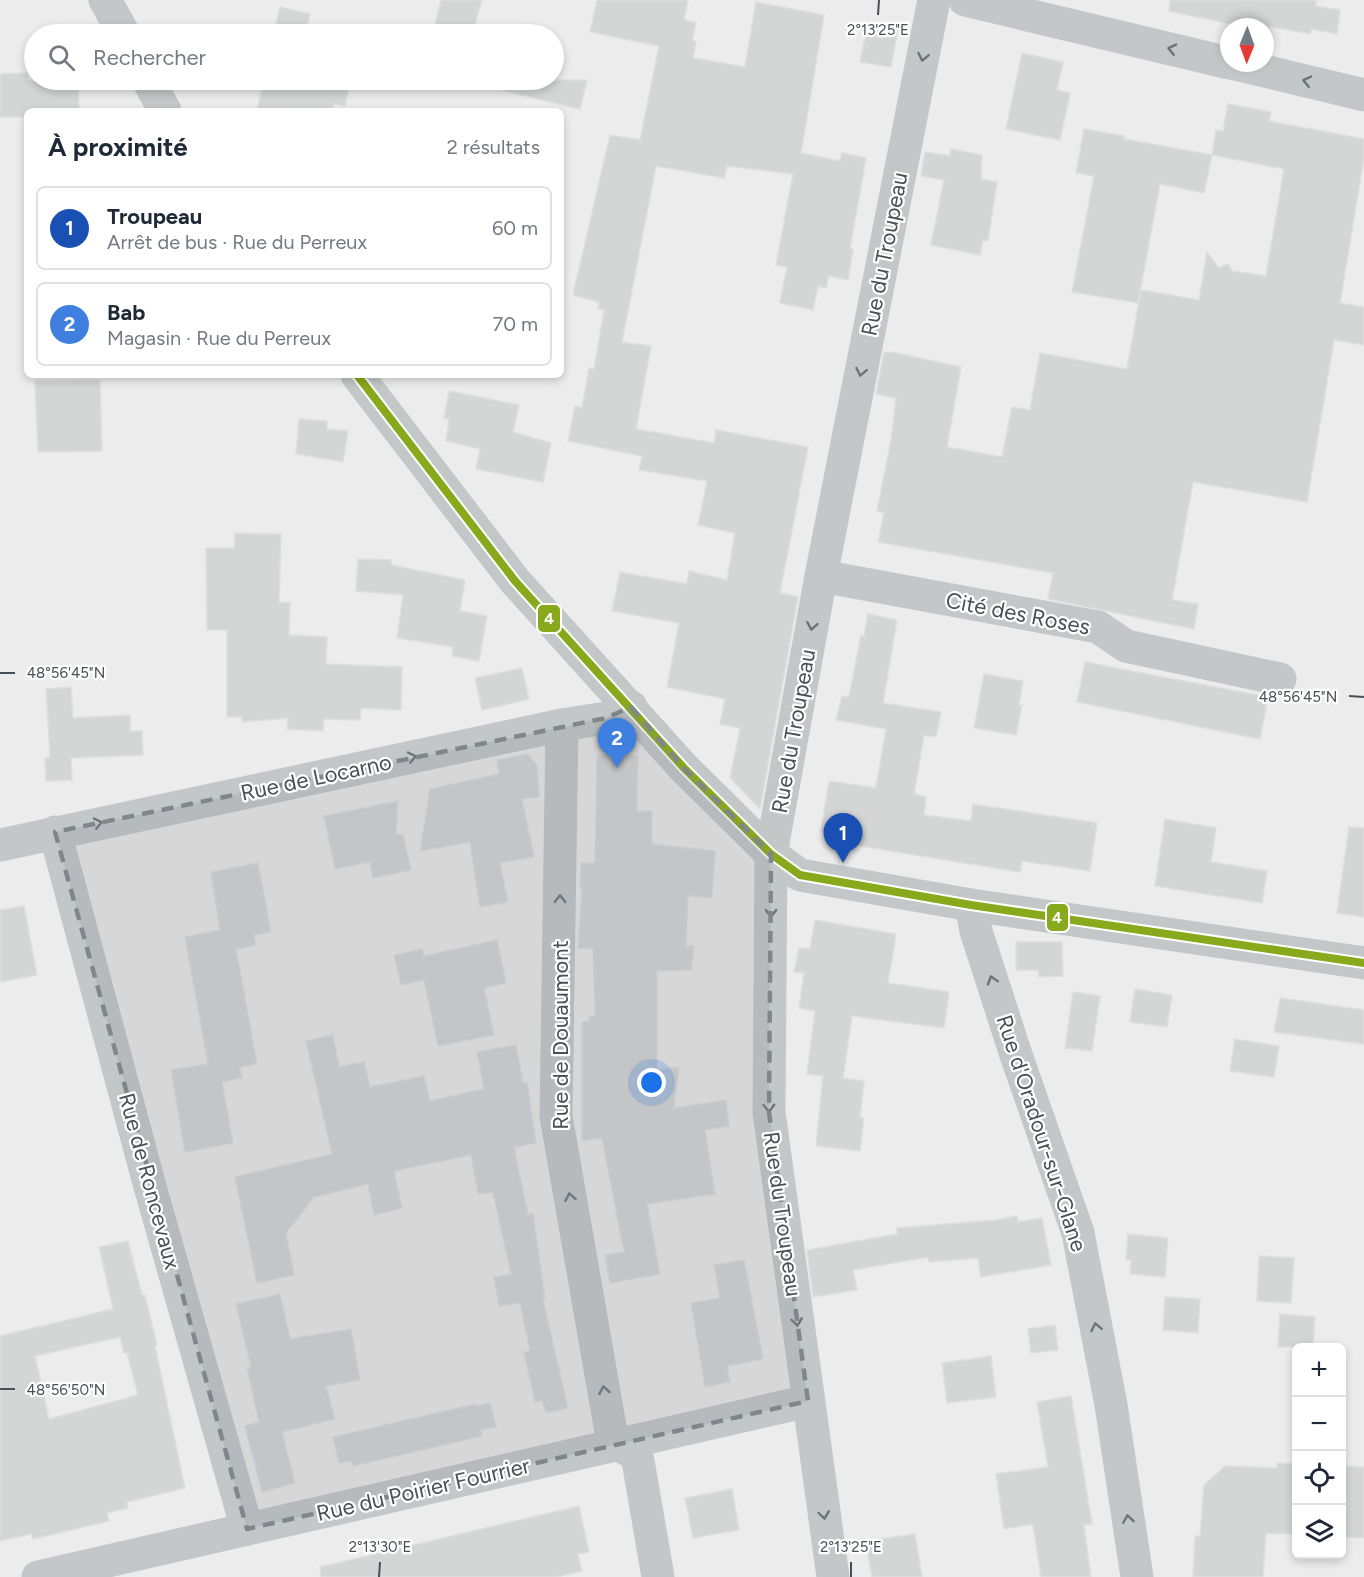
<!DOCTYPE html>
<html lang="fr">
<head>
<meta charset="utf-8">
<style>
  :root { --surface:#fff; --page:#f2f2f3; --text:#1f2937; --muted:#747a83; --line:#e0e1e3; --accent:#ea580c }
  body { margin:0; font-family:Figtree,sans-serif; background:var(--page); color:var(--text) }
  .controls { position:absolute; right:18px; bottom:18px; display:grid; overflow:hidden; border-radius:9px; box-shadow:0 3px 9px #0003 }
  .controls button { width:54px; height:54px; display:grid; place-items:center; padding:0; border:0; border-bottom:2px solid var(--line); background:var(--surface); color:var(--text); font:30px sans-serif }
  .compass { position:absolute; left:1220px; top:18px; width:54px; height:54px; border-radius:50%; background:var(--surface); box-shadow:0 3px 9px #0003; rotate:181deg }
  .you { position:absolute; left:652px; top:1083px; width:21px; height:21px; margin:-15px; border:4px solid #fff; border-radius:50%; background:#1a73e8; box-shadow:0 0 0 9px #1a73e833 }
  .badge { display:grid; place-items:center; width:39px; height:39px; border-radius:50%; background:var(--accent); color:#fff; font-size:20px; font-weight:700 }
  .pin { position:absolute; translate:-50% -50px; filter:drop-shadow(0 2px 3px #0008) }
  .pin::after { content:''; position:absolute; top:32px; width:21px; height:18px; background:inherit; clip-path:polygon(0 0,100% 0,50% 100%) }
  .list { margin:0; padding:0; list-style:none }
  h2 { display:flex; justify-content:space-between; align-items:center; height:78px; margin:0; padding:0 24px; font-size:26px }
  h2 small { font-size:20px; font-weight:400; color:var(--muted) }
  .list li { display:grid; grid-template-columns:39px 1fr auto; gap:18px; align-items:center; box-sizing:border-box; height:84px; margin:0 12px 12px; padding:0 12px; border:2px solid var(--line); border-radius:9px }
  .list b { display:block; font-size:22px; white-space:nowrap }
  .list p { margin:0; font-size:20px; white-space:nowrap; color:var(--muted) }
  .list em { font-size:20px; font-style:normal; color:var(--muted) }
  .icon { flex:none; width:33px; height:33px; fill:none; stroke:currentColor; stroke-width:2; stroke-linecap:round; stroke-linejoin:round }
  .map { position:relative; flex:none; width:1364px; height:1577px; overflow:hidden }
  .search { position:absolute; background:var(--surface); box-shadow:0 3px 9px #0003; left:24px; top:24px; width:540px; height:66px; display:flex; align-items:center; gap:15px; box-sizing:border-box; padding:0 21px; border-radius:33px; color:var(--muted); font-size:22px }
  .panel { position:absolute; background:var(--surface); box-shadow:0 3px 9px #0003; left:24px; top:108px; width:540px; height:270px; border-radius:9px }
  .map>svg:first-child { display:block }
  .building { fill:#d4d5d5; stroke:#dededf; stroke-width:1.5; fill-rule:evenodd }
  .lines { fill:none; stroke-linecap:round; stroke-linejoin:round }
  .minor { stroke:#c3c7c8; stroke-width:33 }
  .bus-1-casing { stroke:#fff; stroke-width:12 }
  .bus-1 { stroke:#87a91b; stroke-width:8 }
  .oneway { stroke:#6b7479 }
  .marked { fill:#80878b; fill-opacity:0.2; stroke:#80878b; stroke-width:4.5; stroke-dasharray:12 8; stroke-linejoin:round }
  .ticks { fill:none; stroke:#455157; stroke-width:2 }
  .labels { text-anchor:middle; stroke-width:4.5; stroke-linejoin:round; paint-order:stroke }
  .street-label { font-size:22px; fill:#455157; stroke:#fff }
  .ticks-label { font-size:15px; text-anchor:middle; fill:#455157; stroke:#fff; stroke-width:4.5; stroke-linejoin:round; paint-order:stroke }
  .line-badge { stroke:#fff; stroke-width:2 }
  .badge-label { font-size:16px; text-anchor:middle; font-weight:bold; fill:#fff }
</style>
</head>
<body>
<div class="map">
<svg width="1364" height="1577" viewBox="0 0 1364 1577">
  <rect width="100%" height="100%" fill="#edecec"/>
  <g class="building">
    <polygon points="441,0 482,0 472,34 445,34 433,32"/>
    <polygon points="597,0 688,0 684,20 696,23 692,41 696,41 693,58 745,67 756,2 824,15 801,153 840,161 842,153 866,158 850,248 853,249 848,280 829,276 826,288 818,286 813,310 780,303 787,267 776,265 793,174 727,166 724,178 656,166 622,342 651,346 636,429 714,443 716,430 808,447 780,593 798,597 760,809 730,778 740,728 720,724 725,699 667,687 679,623 612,611 620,572 687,584 689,571 727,580 735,533 698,525 707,481 639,470 642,456 568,441 575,406 582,408 589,368 594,369 604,310 598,309 599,302 573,295 610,135 640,140 659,46 590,32"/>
    <polygon points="1170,0 1317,0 1315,6 1340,10 1337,34 1312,29 1310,34 1273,27 1244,27 1169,11"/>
    <polygon points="280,7 310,14 305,34 274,34"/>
    <polygon points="868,23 898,28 891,67 860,62"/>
    <polygon points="1022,53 1063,62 1057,90 1070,93 1060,140 1006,129"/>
    <polygon points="28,73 28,80 78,80 79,111 27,111 27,117 0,117 0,74"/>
    <polygon points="264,80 350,80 345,106 334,104 332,111 257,111"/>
    <polygon points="498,80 587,80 580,109 497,89"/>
    <polygon points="1228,104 1271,112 1269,121 1364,139 1364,158 1340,303 1364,307 1364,345 1334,340 1307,502 1193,482 1172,600 1198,604 1194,629 1048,599 1053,573 878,542 884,513 877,511 891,440 896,398 876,394 884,352 897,353 961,367 947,447 1002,457 1012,407 1030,410 1040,353 1127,369 1141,290 1199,300 1207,252 1219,268 1228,264 1232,271 1266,276 1284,169 1212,155 1216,130 1223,131"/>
    <polygon points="1084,129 1125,136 1124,139 1212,155 1204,193 1160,184 1138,303 1072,292 1094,176 1076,173"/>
    <polygon points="951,149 982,155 981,179 997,182 988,241 983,240 980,255 931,245 944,180 921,176 925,152 950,156"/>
    <polygon points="100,380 102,451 38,452 35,381"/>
    <polygon points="449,391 519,405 513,432 551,443 543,482 476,469 480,449 446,441 449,420 444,418"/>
    <polygon points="299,419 327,421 327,429 348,431 343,462 296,454"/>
    <polygon points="235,533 281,534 279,603 290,602 289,635 327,637 326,664 402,667 401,710 361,708 360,720 324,719 323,731 287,729 288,718 242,722 242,717 227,717 227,630 207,630 206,548 234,548"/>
    <polygon points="358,559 391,560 391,565 465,580 460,611 487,616 479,661 452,656 453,647 397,638 403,595 356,591"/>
    <polygon points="868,614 897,620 883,703 941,712 936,737 924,735 914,794 926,797 924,815 971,821 973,804 1097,823 1090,871 1022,861 1020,872 964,863 848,844 849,839 844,839 845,834 821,831 829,781 876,788 886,729 836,720 842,696 849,697 861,635 864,636"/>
    <polygon points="1085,662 1268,697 1260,739 1077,702"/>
    <polygon points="522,668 529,699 482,710 475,678"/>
    <polygon points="984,674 1023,681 1019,705 1022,705 1016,735 974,728"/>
    <polygon points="71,687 73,718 130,715 130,731 142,731 143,755 71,758 72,780 46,781 45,758 50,757 46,689"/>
    <polygon points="527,754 537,765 539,797 522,799 534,857 500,863 508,902 480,907 470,842 420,851 430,789 499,774 497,760"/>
    <polygon points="597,755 638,756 637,811 652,811 652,844 715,851 712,898 688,896 686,946 694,946 691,970 657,971 657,1070 679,1067 674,1108 726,1100 729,1126 705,1130 715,1194 647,1204 660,1274 610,1283 605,1255 624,1252 602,1138 582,1141 582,1022 589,1021 589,1016 595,1016 593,949 578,948 582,887 580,887 581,863 595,863"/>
    <polygon points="398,801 396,834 403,835 411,870 373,878 370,862 335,869 324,816"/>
    <polygon points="1165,819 1216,828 1211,862 1267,871 1262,903 1155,886"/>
    <polygon points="1349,827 1364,828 1364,917 1337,913"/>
    <polygon points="258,863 271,932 254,935 256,945 236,949 257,1064 240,1067 242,1078 222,1082 233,1143 185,1152 171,1070 208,1064 185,937 220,930 211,872"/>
    <polygon points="24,906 37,975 0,982 0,910"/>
    <polygon points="815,920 896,934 888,983 949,992 944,1028 852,1016 843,1078 864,1081 860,1118 864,1118 860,1151 816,1146 823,1076 807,1074 815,1011 799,1008 804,973 794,972 799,948 810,949"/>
    <polygon points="497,940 506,983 484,988 494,1035 438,1046 424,980 401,985 394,955 422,949 424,956"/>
    <polygon points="1016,942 1062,942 1063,976 1039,977 1038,970 1016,970"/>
    <polygon points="1135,989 1172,995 1167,1027 1130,1022"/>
    <polygon points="1073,992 1100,996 1092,1051 1065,1048"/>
    <polygon points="1280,998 1364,1010 1364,1044 1274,1032"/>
    <polygon points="333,1035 339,1067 364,1062 370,1087 424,1076 430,1101 484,1089 477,1052 516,1045 523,1083 527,1082 536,1143 514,1147 528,1215 533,1214 545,1299 543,1300 568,1408 546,1413 542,1400 535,1402 524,1352 530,1351 520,1303 499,1306 494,1277 511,1274 493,1192 478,1194 471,1155 394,1171 402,1208 374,1215 368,1184 314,1197 286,1233 294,1275 257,1283 235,1177 332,1154 306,1041"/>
    <polygon points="1235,1039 1279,1046 1274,1077 1230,1071"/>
    <polygon points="1017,1216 1018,1222 1042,1218 1051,1265 981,1277 978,1258 929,1262 928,1257 853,1270 857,1290 813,1297 807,1250 897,1234 897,1228 996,1220"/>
    <polygon points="1128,1234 1168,1238 1165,1277 1130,1274 1131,1260 1126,1260"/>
    <path d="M128,1241l14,54h3l12,50 -2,1 30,142 -58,14 1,6 -21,5 2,8 -76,18 -2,-5 -31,7v-205l113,-27 -14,-62zM120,1337l4,16h3l11,42 -89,24 -14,-63z"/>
    <polygon points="1259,1256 1294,1258 1291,1303 1257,1301"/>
    <polygon points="744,1260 763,1359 727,1366 730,1382 705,1387 691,1303 720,1298 714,1265"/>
    <polygon points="280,1294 290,1339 351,1329 360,1380 326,1386 335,1419 282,1432 295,1483 262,1492 245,1426 259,1422 247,1368 251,1367 236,1304"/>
    <polygon points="1165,1297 1200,1299 1198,1333 1163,1330"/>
    <polygon points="1280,1314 1315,1317 1313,1347 1278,1347"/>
    <polygon points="1055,1325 1058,1350 1031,1353 1028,1329"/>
    <polygon points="991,1356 996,1397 947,1403 942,1363"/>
    <polygon points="1071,1396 1092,1524 1084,1525 1091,1577 1041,1577 1033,1524 1004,1529 996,1474 1048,1467 1037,1402"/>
    <polygon points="490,1403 496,1427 481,1430 482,1436 353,1466 352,1461 339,1463 333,1437 475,1404 476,1406"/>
    <polygon points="1277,1463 1296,1464 1296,1534 1266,1533 1263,1577 1193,1577 1195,1536 1200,1536 1204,1485 1225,1466 1277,1468"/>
    <polygon points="1341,1466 1364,1467 1364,1538 1341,1537"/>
    <polygon points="732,1489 739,1530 693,1538 685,1498"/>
    <polygon points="579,1506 589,1552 578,1554 582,1571 556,1577 321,1577 320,1567"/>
    <polygon points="915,1534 922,1577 872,1577 866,1541"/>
  </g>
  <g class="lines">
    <g class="minor">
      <polyline points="105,0 124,34"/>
      <polyline points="965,0 1229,63"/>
      <polyline points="1231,63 1364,95"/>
      <polyline points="148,80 165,111"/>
      <polyline points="357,375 515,581 684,768 771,854 800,875 971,905 1364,963"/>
      <polyline points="821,576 1098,627 1126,646 1280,679"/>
      <polyline points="562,725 556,1116 611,1432 619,1445 637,1455 658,1577"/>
      <polyline points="55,832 149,1183 247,1529"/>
      <polyline points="0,845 562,725 606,718 631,707"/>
      <polyline points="971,905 976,931 1015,1052 1078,1233 1111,1405 1137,1577"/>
      <polyline points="38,1577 808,1401"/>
      <polyline points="833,1577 769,1112 771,854 821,576 934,0"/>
    </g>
    <defs>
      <polyline id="bus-1" points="357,375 515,581 684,768 771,854 800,875 971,905 1364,963"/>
    </defs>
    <use href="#bus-1" class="bus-1-casing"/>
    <use href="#bus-1" class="bus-1"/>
  </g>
  <defs><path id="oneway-chevron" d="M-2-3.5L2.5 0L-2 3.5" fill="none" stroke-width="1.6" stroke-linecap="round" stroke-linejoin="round" transform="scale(1.5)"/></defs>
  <g class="oneway">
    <use href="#oneway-chevron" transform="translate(1172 49) rotate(-167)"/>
    <use href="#oneway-chevron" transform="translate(923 57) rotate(101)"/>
    <use href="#oneway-chevron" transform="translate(1307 81) rotate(-167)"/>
    <use href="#oneway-chevron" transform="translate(861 372) rotate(101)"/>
    <use href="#oneway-chevron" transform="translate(812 626) rotate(100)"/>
    <use href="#oneway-chevron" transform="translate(412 757) rotate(-12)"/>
    <use href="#oneway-chevron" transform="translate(98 823) rotate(-12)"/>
    <use href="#oneway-chevron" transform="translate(560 899) rotate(-89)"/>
    <use href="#oneway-chevron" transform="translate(771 913) rotate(91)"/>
    <use href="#oneway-chevron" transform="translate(992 980) rotate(-108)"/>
    <use href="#oneway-chevron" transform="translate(769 1108) rotate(88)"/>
    <use href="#oneway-chevron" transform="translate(570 1197) rotate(-100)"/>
    <use href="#oneway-chevron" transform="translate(797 1322) rotate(82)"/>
    <use href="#oneway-chevron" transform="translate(1096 1327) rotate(-101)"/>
    <use href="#oneway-chevron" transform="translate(604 1390) rotate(-100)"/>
    <use href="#oneway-chevron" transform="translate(824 1515) rotate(82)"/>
    <use href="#oneway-chevron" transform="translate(1128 1519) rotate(-99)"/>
  </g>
  <path class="marked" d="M631,707l53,61 87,86 -2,258 39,289 -561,128 -192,-697 551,-114z"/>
  <path class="ticks" d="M878,15l1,-15M0,673h15M1349,696l15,1M0,1389h15M379,1577l1,-15M851,1577v-15"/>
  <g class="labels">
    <g class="street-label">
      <text transform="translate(884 254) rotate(-79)" y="8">Rue du Troupeau</text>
      <text transform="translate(1018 613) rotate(11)" y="8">Cité des Roses</text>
      <text transform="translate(793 731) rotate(-80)" y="8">Rue du Troupeau</text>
      <text transform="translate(316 777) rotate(-12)" y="8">Rue de Locarno</text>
      <text transform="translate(560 1035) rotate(-90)" y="8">Rue de Douaumont</text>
      <text transform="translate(1042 1133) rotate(72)" y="8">Rue d'Oradour-sur-Glane</text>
      <text transform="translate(150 1181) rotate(75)" y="8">Rue de Roncevaux</text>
      <text transform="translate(783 1214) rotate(82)" y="8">Rue du Troupeau</text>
      <text transform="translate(423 1489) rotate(-13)" y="8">Rue du Poirier Fourrier</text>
    </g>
  </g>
  <g class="ticks-label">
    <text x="878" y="35">2°13'25"E</text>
    <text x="66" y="678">48°56'45"N</text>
    <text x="1298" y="702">48°56'45"N</text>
    <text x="66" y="1395">48°56'50"N</text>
    <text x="380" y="1552">2°13'30"E</text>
    <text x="851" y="1552">2°13'25"E</text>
  </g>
  <g class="line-badge">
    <rect x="537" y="604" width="24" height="29" rx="6" fill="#87a91b"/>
    <rect x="1046" y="903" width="23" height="29" rx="6" fill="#87a91b"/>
  </g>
  <g class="badge-label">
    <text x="549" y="624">4</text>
    <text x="1057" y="923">4</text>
  </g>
</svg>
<div class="controls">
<button>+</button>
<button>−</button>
<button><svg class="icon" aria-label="locate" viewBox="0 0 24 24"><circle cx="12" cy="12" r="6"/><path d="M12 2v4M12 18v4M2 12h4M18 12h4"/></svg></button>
<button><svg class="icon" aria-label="layers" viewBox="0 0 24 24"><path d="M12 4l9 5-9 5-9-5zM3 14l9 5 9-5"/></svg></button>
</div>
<svg class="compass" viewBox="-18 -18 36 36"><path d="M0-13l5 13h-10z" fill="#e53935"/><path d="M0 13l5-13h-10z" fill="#747a83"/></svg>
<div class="you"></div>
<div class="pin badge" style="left:843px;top:863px;background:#1a4fb4">1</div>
<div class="pin badge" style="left:617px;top:768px;background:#3f7fe0">2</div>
<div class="search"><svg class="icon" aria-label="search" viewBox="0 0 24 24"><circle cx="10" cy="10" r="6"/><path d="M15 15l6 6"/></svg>Rechercher</div>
<section class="panel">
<h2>À proximité<small>2 résultats</small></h2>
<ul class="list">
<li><span class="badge" style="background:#1a4fb4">1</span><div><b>Troupeau</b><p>Arrêt de bus · Rue du Perreux</p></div><em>60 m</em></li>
<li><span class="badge" style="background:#3f7fe0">2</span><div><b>Bab</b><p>Magasin · Rue du Perreux</p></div><em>70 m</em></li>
</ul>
</section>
</div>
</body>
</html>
